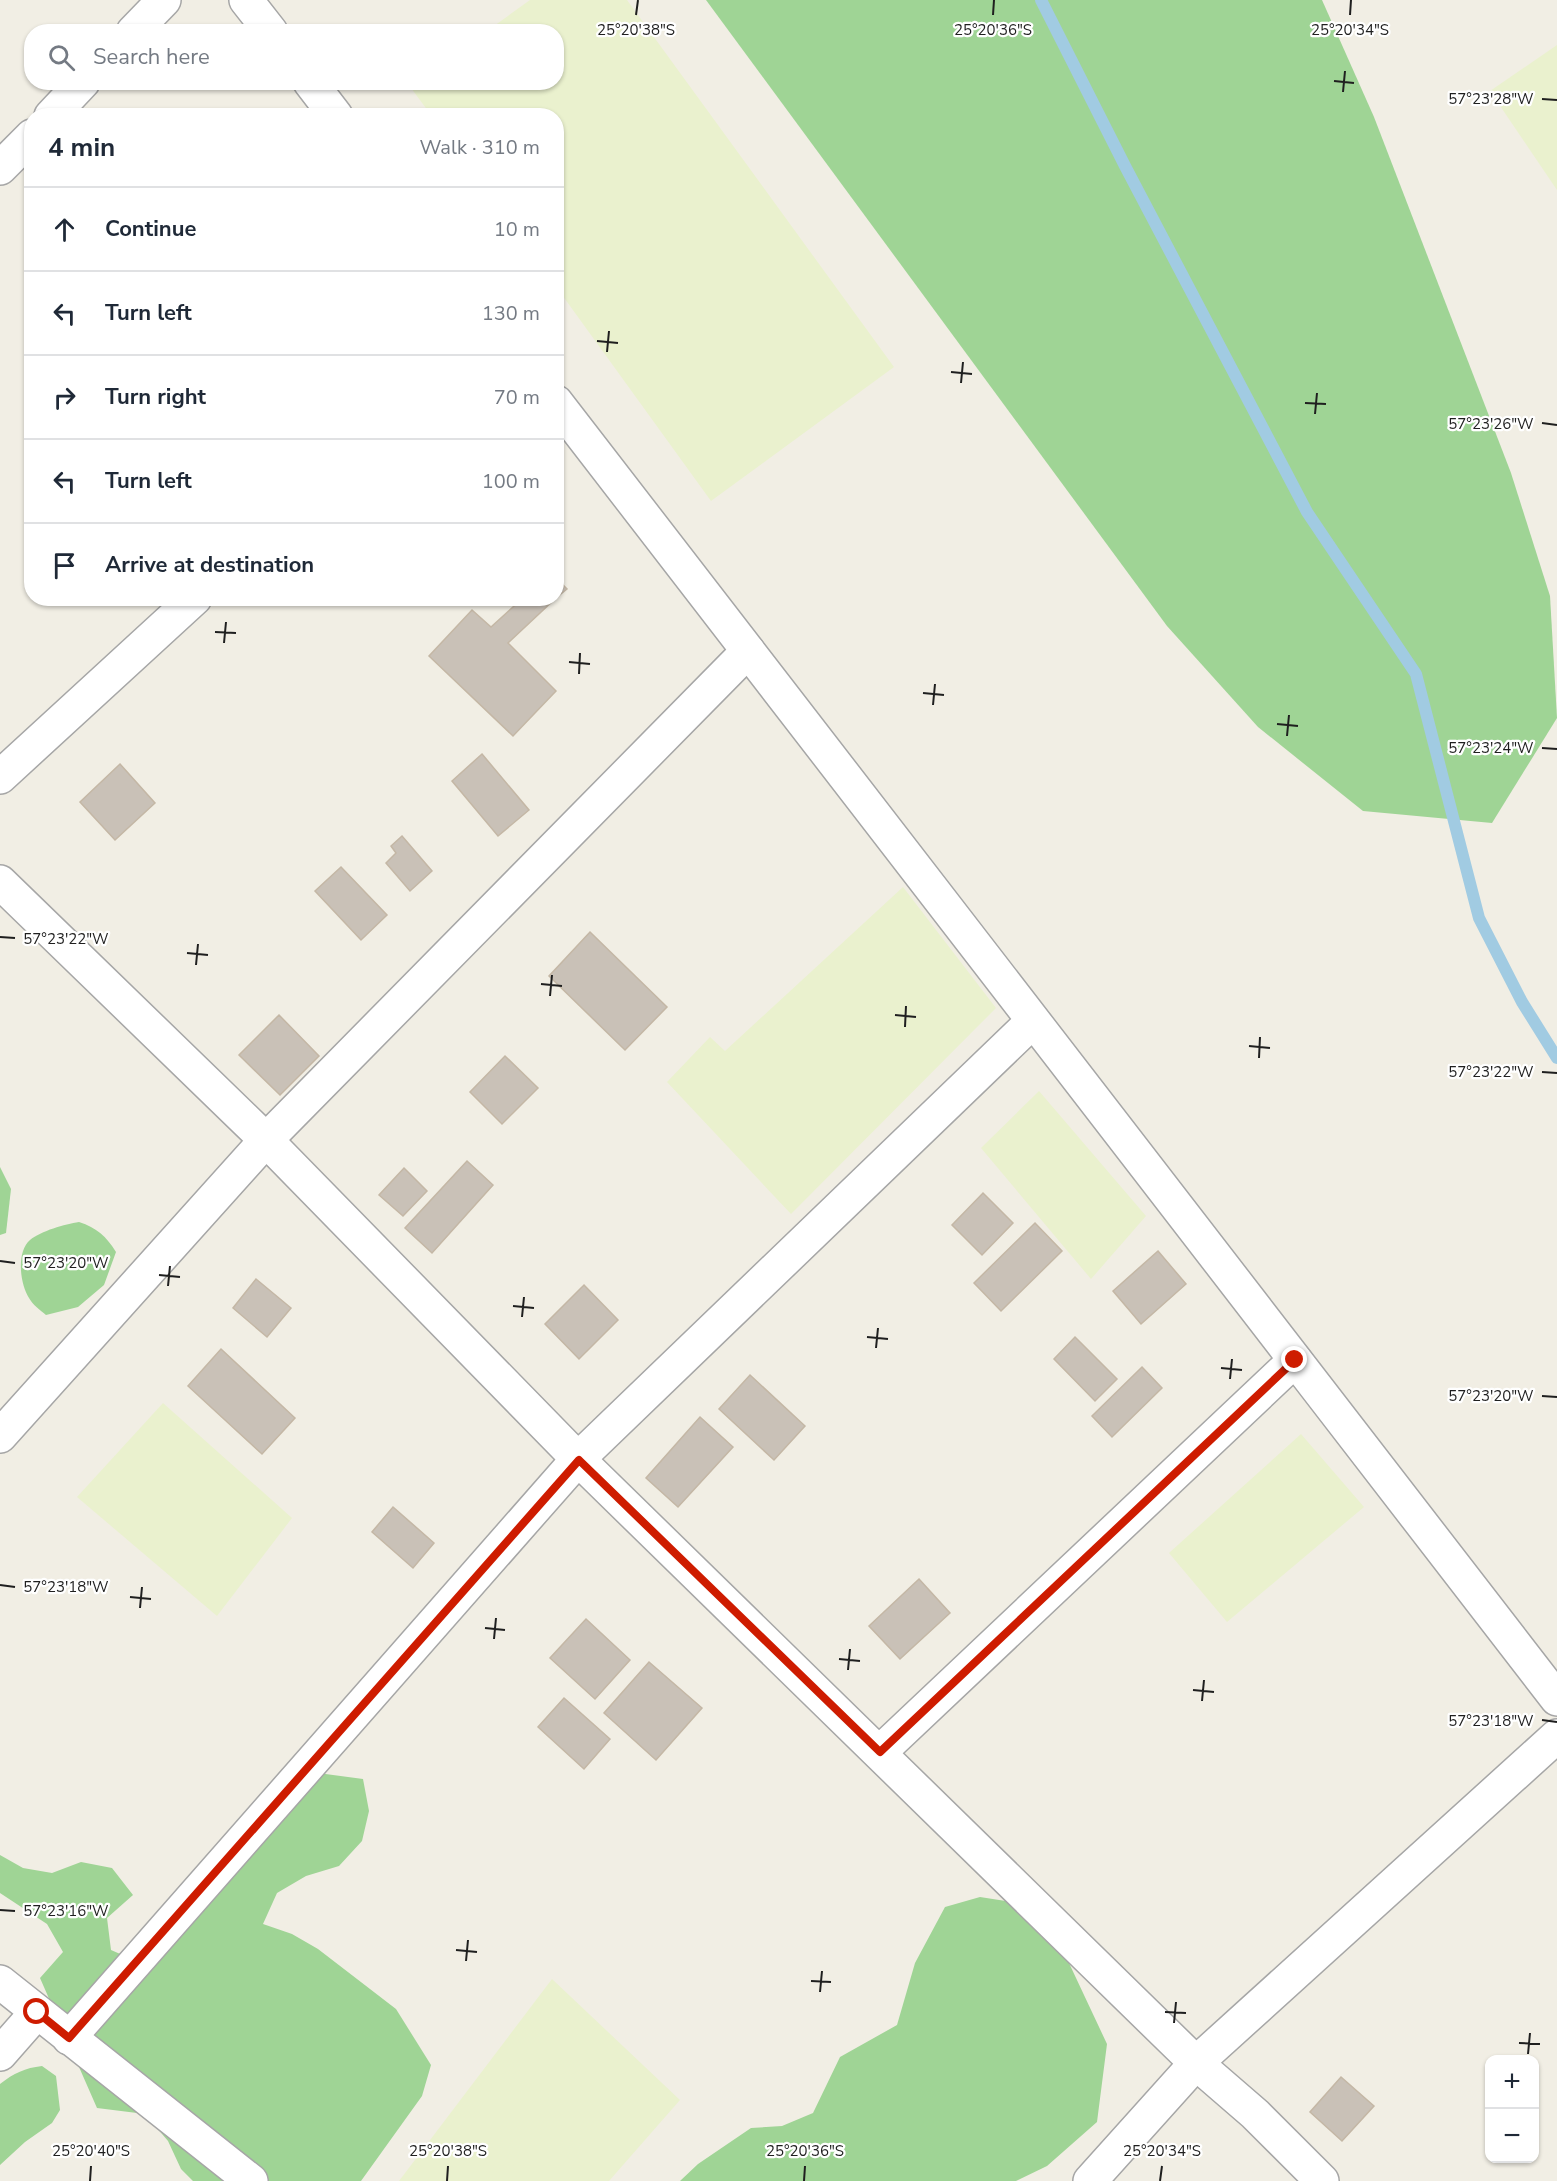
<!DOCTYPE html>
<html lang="en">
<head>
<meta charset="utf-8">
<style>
  :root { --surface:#fff; --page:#f2f2f3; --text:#1f2937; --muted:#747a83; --line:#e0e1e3 }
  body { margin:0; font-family:"Nunito Sans",sans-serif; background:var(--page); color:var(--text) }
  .controls { position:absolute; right:18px; bottom:18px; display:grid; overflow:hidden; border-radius:12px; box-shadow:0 2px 4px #0004 }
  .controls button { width:54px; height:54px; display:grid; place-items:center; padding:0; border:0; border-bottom:2px solid var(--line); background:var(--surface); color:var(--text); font:30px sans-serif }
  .stop { position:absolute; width:18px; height:18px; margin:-14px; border:4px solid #ce1c00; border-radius:50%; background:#fff }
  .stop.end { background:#ce1c00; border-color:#fff; box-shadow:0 2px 6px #0008 }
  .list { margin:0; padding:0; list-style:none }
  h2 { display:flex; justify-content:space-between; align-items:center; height:78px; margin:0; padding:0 24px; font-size:26px }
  h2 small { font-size:20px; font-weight:400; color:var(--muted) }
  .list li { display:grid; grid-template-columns:39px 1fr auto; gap:18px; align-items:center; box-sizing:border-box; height:84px; padding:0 24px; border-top:2px solid var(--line) }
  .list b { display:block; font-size:22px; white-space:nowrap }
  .list em { font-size:20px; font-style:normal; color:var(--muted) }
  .icon { flex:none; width:33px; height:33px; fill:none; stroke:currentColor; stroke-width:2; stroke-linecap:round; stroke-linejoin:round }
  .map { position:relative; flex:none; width:1557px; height:2181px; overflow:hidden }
  .search { position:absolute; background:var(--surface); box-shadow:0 2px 4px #0004; left:24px; top:24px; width:540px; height:66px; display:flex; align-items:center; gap:15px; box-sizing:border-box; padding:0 21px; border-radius:24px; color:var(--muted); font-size:22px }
  .panel { position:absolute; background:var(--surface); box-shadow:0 2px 4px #0004; left:24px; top:108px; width:540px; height:498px; border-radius:24px }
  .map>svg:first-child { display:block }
  .farmland { fill:#eaf1ce }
  .forest { fill:#9fd495 }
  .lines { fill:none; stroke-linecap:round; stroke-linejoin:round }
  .stream { stroke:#a1cbe2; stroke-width:12 }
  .building { fill:#c9c1b7; stroke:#c4b7a5; stroke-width:1.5 }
  .minor-casing { stroke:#a6a6a6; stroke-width:36 }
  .minor { stroke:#fff; stroke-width:33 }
  .route { stroke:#ce1c00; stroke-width:8 }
  .ticks { fill:none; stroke:#1f1f1f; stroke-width:2 }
  .ticks-label { font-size:15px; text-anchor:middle; fill:#1f1f1f; stroke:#fff; stroke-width:4.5; stroke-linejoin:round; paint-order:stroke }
</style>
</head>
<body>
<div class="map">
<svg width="1557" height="2181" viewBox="0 0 1557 2181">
  <rect width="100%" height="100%" fill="#f1eee4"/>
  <g class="farmland">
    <polygon points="530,0 627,0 894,367 711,501 557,288 556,116 431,115 411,88 418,82 556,82 556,32 487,31"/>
    <polygon points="1557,45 1557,190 1490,91"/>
    <polygon points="903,887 996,1008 791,1214 667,1082 710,1037 725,1051"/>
    <polygon points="1039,1091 1146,1216 1091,1279 981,1148"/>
    <polygon points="163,1403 292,1518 217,1616 77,1497"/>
    <polygon points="1301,1434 1364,1507 1227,1622 1169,1553"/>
    <polygon points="552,1979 680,2100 609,2181 399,2181"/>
  </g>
  <g class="forest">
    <polygon points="706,0 1322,0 1374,117 1511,473 1550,596 1557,718 1492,823 1363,811 1258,727 1167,626"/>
    <polygon points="0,1167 11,1189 6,1233 0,1235"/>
    <path d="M79,1222c18,6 27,14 37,30l-12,33 -26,22 -32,8c-6,-5 -13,-10 -17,-17 -9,-14 -13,-46 1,-58 11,-9 35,-16 49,-18z"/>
    <polygon points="303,1771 363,1779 369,1811 362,1841 339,1866 306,1876 277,1893 263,1924 292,1934 318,1949 396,2009 431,2065 422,2096 361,2181 193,2181 181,2169 168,2141 145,2114 97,2108 40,1978 63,1952 47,1924 0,1893 0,1855 23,1868 52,1873 81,1862 112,1868 133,1895 107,1918 111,1950 141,1963 169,1950 189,1927 240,1847"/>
    <polygon points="980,1897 1012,1902 1061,1946 1107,2044 1097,2122 1047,2166 1016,2181 680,2181 698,2164 751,2128 782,2126 813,2113 840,2057 897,2025 915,1963 945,1907"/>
    <path d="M42,2066l14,10 4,34 -8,13 -27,19 -25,23v-81c14,-11 25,-16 42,-18z"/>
  </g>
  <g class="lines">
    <polyline class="stream" points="1041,0 1125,166 1307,512 1416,674 1479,918 1522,1002 1557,1058"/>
  </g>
  <g class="building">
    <polygon points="556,578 567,589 556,598"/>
    <polygon points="523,598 556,598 508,643 556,691 513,736 429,656 472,610 491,627"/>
    <polygon points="482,754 529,810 498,836 452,781"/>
    <polygon points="120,764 155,803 115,840 80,802"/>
    <polygon points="402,836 432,871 410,891 386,863 396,853 391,846"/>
    <polygon points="341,867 387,915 361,940 315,891"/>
    <polygon points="590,932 667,1007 625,1050 549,976"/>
    <polygon points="279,1015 319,1056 280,1095 239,1055"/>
    <polygon points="505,1056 538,1088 502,1124 470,1092"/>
    <polygon points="467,1161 493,1185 432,1253 405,1228"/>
    <polygon points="404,1168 427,1191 403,1216 379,1195"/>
    <polygon points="983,1193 1013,1223 982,1255 952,1225"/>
    <polygon points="1035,1223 1062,1251 1001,1311 974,1283"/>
    <polygon points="1158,1251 1186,1284 1141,1324 1113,1291"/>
    <polygon points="256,1279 291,1308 267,1337 233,1308"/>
    <polygon points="584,1285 618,1320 579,1359 545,1324"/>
    <polygon points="1075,1337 1117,1379 1095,1401 1054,1359"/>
    <polygon points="221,1349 295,1418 262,1454 188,1386"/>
    <polygon points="1142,1367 1162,1388 1112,1437 1092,1416"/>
    <polygon points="750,1375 805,1426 774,1460 719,1409"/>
    <polygon points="700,1417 733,1447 678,1507 646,1478"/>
    <polygon points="393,1507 434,1543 413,1568 372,1532"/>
    <polygon points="919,1579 950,1613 900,1659 869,1626"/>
    <polygon points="586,1619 630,1660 595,1699 550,1658"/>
    <polygon points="649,1662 702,1708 656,1760 604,1713"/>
    <polygon points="564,1698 610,1739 584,1769 538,1727"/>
    <polygon points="1341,2077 1374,2106 1342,2141 1310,2112"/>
  </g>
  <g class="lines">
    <defs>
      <g id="minor">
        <polyline points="246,0 271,32"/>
        <polyline points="133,32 164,0"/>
        <polyline points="310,82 336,116"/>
        <polyline points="51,116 83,82"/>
        <polyline points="0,168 32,136"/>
        <polyline points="556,402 1557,1699"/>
        <polyline points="0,777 195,598"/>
        <polyline points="0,882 266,1140 578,1459 1196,2063 1255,2114 1322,2181"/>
        <polyline points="0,1436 266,1140 748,651"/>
        <polyline points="880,1752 1295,1360"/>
        <polyline points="0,1982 251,2181"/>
        <polyline points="69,2038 578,1459 1033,1021"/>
        <polyline points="0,2054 37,2012"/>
        <polyline points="1090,2181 1196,2063 1557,1736"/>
      </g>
    </defs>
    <use href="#minor" class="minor-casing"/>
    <use href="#minor" class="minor"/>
  </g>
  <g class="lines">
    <polyline class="route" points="37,2012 69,2038 579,1460 880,1752 1295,1360"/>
  </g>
  <path class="ticks" d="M636,15l2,-15M993,15l1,-15M1350,15l1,-15M1334,81l20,2M1343,92l2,-21M1542,99l15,1M597,341l21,2M607,352l2,-21M951,372l21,2M961,383l2,-21M1305,403l21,1M1315,414l2,-21M1542,423l15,2M215,632l21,1M224,643l2,-21M569,662l21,2M579,674l1,-21M923,693l21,2M933,705l2,-21M1277,724l21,2M1287,736l2,-21M1542,748l15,1M0,937l15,1M187,953l21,2M196,965l2,-21M541,984l21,2M550,996l2,-21M895,1015l21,2M905,1027l1,-21M1249,1046l21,2M1259,1058l1,-21M1542,1072l15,1M0,1261l15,2M159,1275l21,2M168,1286l2,-20M513,1306l21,2M522,1317l2,-20M867,1337l21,2M876,1348l2,-20M1221,1368l21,2M1230,1379l2,-20M1542,1396l15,1M0,1585l15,2M130,1597l21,2M140,1608l2,-21M485,1628l20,2M494,1639l2,-21M839,1659l21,2M848,1670l2,-21M1193,1690l21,2M1202,1701l2,-21M1542,1720l15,2M0,1910l15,1M456,1950l21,2M466,1961l2,-21M811,1981l20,1M820,1992l2,-21M1165,2012l21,1M1174,2023l2,-21M1519,2043l21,1M1528,2054l2,-21M90,2181l1,-15M447,2181l1,-15M804,2181l1,-15M1160,2181l2,-15"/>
  <g class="ticks-label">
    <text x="636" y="35">25°20'38"S</text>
    <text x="1350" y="35">25°20'34"S</text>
    <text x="993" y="35">25°20'36"S</text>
    <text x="1491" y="104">57°23'28"W</text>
    <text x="1491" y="429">57°23'26"W</text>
    <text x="1491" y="753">57°23'24"W</text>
    <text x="66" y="944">57°23'22"W</text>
    <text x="1491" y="1077">57°23'22"W</text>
    <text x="66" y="1268">57°23'20"W</text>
    <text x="1491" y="1401">57°23'20"W</text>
    <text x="66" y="1592">57°23'18"W</text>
    <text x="1491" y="1726">57°23'18"W</text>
    <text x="66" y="1916">57°23'16"W</text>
    <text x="91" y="2156">25°20'40"S</text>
    <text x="448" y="2156">25°20'38"S</text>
    <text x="805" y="2156">25°20'36"S</text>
    <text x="1162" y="2156">25°20'34"S</text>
  </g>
</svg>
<div class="controls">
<button>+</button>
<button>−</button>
</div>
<div class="stop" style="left:37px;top:2012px"></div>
<div class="stop end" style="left:1295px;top:1360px"></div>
<div class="search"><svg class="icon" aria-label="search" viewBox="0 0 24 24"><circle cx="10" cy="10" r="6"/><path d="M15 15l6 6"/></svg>Search here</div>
<section class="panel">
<h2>4 min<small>Walk · 310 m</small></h2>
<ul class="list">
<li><svg class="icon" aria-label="ahead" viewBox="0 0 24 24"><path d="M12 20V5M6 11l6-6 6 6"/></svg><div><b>Continue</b></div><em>10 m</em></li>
<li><svg class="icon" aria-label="left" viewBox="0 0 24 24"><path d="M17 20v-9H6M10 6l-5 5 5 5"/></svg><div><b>Turn left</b></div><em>130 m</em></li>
<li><svg class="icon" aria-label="right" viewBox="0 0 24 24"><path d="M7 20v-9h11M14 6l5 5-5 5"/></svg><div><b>Turn right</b></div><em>70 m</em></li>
<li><svg class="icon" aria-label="left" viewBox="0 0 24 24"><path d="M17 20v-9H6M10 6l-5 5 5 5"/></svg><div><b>Turn left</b></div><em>100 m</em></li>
<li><svg class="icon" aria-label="arrive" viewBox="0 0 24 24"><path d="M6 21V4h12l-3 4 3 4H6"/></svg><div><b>Arrive at destination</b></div></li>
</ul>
</section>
</div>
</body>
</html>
